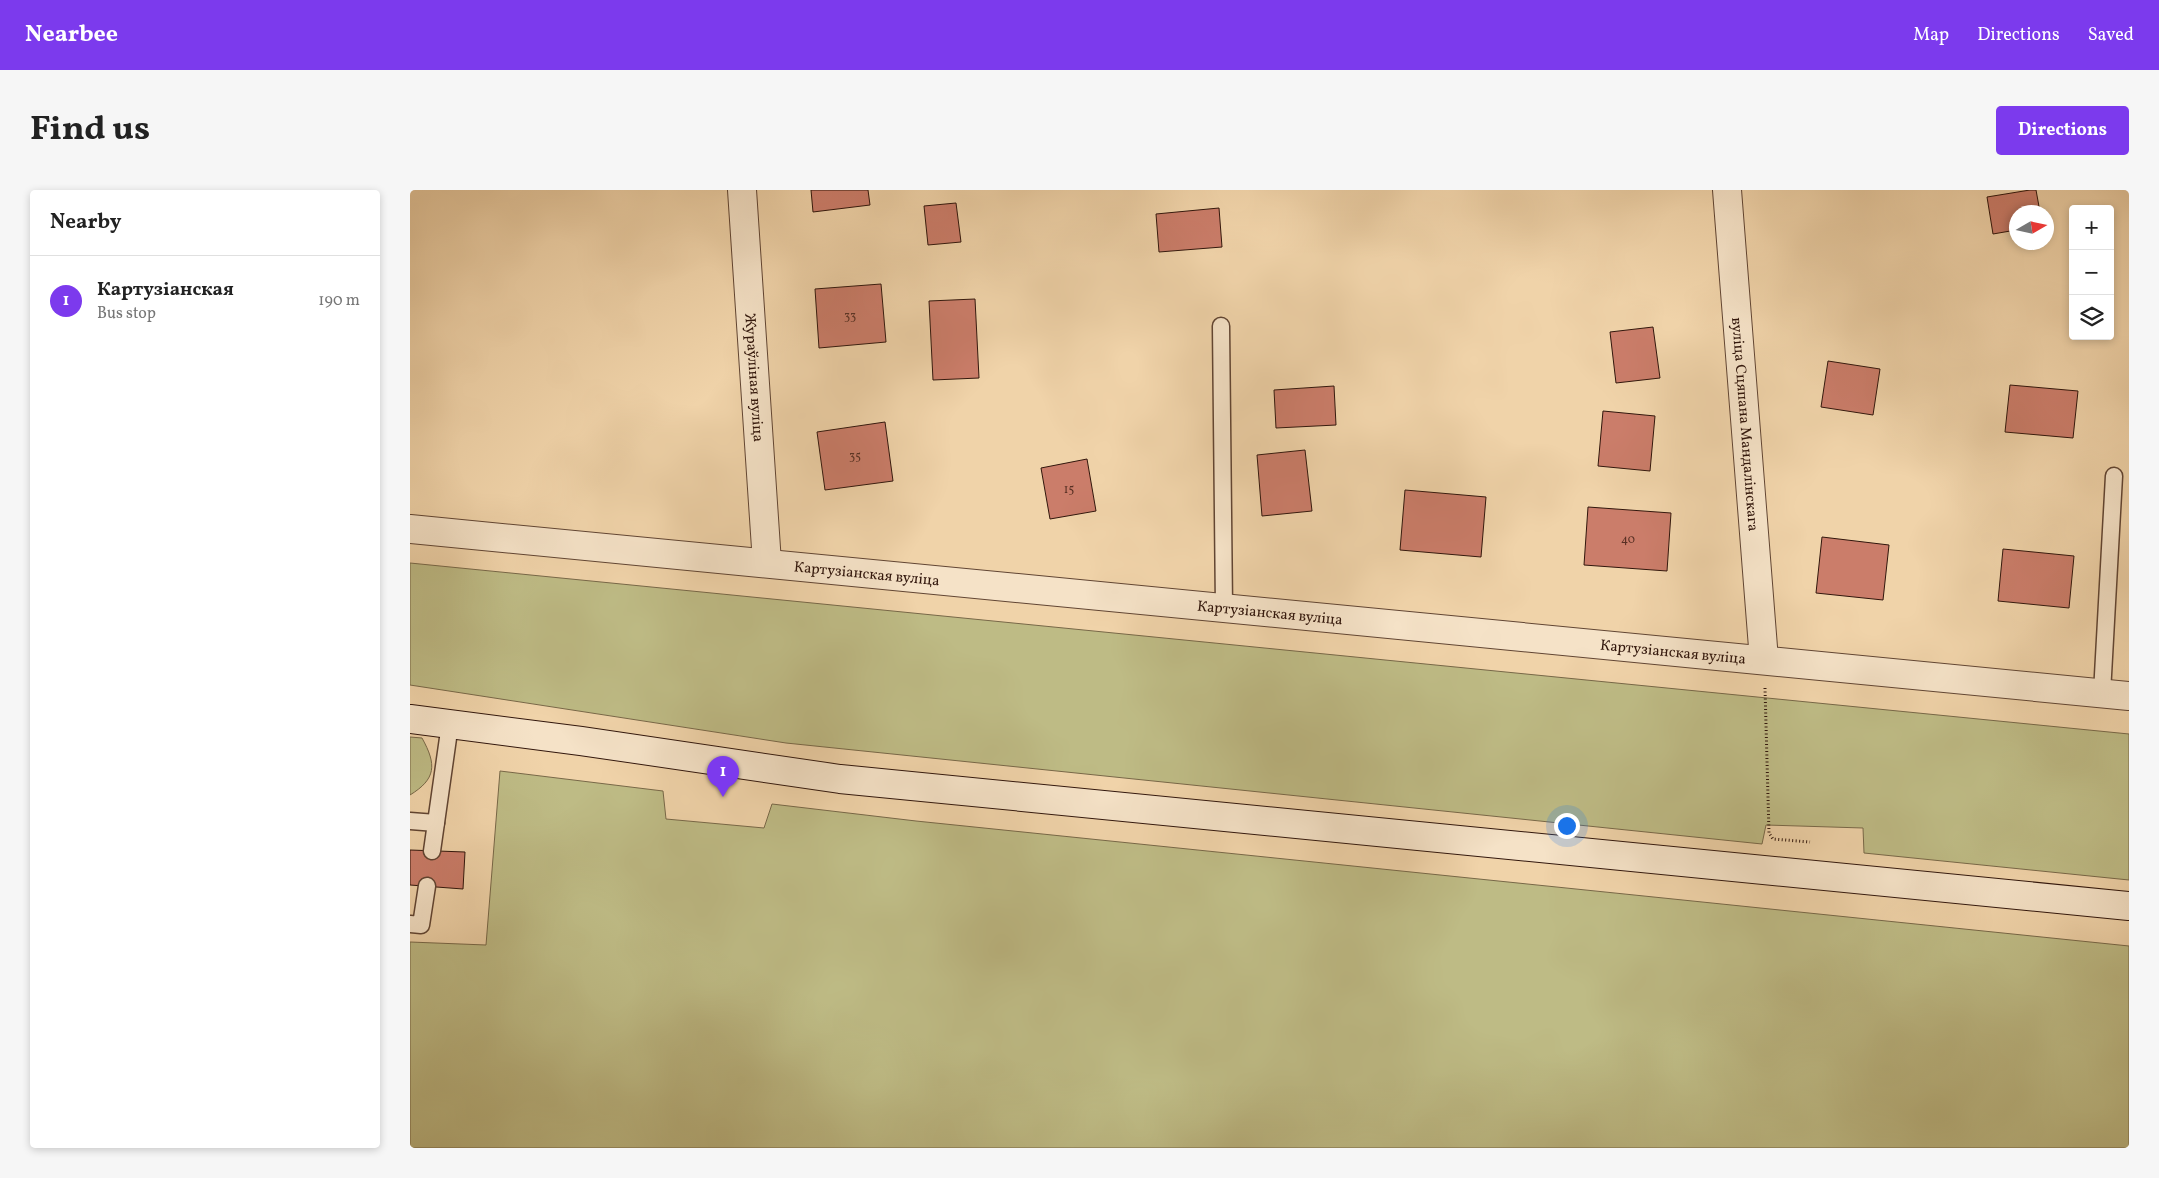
<!DOCTYPE html>
<html lang="en">
<head>
<meta charset="utf-8">
<style>
  :root { --surface:#fff; --page:#f6f6f6; --text:#222; --muted:#767676; --line:#e0e0e0; --accent:#7c3aed }
  body { margin:0; font-family:Vollkorn,serif; background:var(--page); color:var(--text) }
  .controls { position:absolute; right:15px; top:15px; display:grid; overflow:hidden; border-radius:5px; box-shadow:0 2px 8px #0003 }
  .controls button { width:45px; height:45px; display:grid; place-items:center; padding:0; border:0; border-bottom:1px solid var(--line); background:var(--surface); color:var(--text); font:25px sans-serif }
  .compass { position:absolute; left:1599px; top:15px; width:45px; height:45px; border-radius:50%; background:var(--surface); box-shadow:0 2px 8px #0003; rotate:81deg }
  .you { position:absolute; left:1156px; top:635px; width:18px; height:18px; margin:-12px; border:4px solid #fff; border-radius:50%; background:#1a73e8; box-shadow:0 0 0 8px #1a73e833 }
  .badge { display:grid; place-items:center; width:32px; height:32px; border-radius:50%; background:var(--accent); color:#fff; font-size:16px; font-weight:700 }
  .pin { position:absolute; translate:-50% -41px; filter:drop-shadow(0 1px 2px #0008) }
  .pin::after { content:''; position:absolute; top:26px; width:18px; height:15px; background:inherit; clip-path:polygon(0 0,100% 0,50% 100%) }
  .list { margin:0; padding:0; list-style:none }
  h2 { display:flex; justify-content:space-between; align-items:center; height:65px; margin:0; padding:0 20px; font-size:21px }
  h2 small { font-size:16px; font-weight:400; color:var(--muted) }
  .list li { display:grid; grid-template-columns:32px 1fr auto; gap:15px; align-items:center; box-sizing:border-box; height:90px; padding:0 20px; border-top:1px solid var(--line) }
  .list b { display:block; font-size:19px; white-space:nowrap }
  .list p { margin:0; font-size:16px; white-space:nowrap; color:var(--muted) }
  .list em { font-size:16px; font-style:normal; color:var(--muted) }
  .icon { flex:none; width:28px; height:28px; fill:none; stroke:currentColor; stroke-width:2; stroke-linecap:round; stroke-linejoin:round }
  .map { position:relative; flex:none; width:1719px; height:958px; overflow:hidden; border-radius:5px }
  header { display:flex; align-items:center; gap:30px; box-sizing:border-box; height:70px; padding:0 25px; background:var(--accent); color:#fff }
  header strong { font-size:24px }
  nav { display:flex; gap:28px; margin-inline-start:auto; font-size:18px }
  .intro { display:flex; align-items:center; justify-content:space-between; box-sizing:border-box; height:120px; padding:0 30px }
  h1 { margin:0; font-size:35px }
  .button { padding:12px 22px; border-radius:5px; background:var(--accent); color:#fff; font-size:18px; font-weight:700 }
  main { display:flex; gap:30px; padding:0 30px }
  aside { flex:1; background:var(--surface); border-radius:5px; box-shadow:0 2px 8px #0003 }
  .map>svg:first-child { display:block }
  .green { fill:#bebb85; stroke:#786848 }
  .building { fill:#cb7d6a; stroke:#31160c }
  .lines { fill:none; stroke-linecap:round; stroke-linejoin:round }
  .lane-casing { stroke:#614533; stroke-width:19 }
  .street-casing { stroke:#614533; stroke-width:30 }
  .secondary-casing { stroke:#31160c; stroke-width:30 }
  .path { stroke:#31160c; stroke-width:3; stroke-dasharray:1 2.5; stroke-linecap:butt }
  .lane { stroke:#f5e2c7; stroke-width:16 }
  .street { stroke:#f5e2c7; stroke-width:28 }
  .secondary { stroke:#f5e2c7; stroke-width:28 }
  .labels { text-anchor:middle; stroke-width:5; stroke-linejoin:round; paint-order:stroke }
  .number-label { font-size:12px; fill:#583024 }
  .street-label { font-size:15px; fill:#31160c; stroke:#f5e2c7 }
</style>
</head>
<body>
<header>
<strong>Nearbee</strong>
<nav><a>Map</a><a>Directions</a><a>Saved</a></nav>
</header>
<div class="intro"><h1>Find us</h1><a class="button">Directions</a></div>
<main>
<aside>
<h2>Nearby<small></small></h2>
<ul class="list">
<li><span class="badge">1</span><div><b>Картузіанская</b><p>Bus stop</p></div><em>190 m</em></li>
</ul>
</aside>
<div class="map">
<svg width="1719" height="958" viewBox="0 0 1719 958">
  <rect width="100%" height="100%" fill="#f0d3a9"/>
  <filter id="stains"><feTurbulence type="fractalNoise" baseFrequency=".004" numOctaves="4"/><feColorMatrix values="0 0 0 0 .2 0 0 0 0 .09 0 0 0 0 .02 0 0 0 .5 -.17"/></filter>
  <radialGradient id="worn" r=".72"><stop offset=".6" stop-color="#630" stop-opacity="0"/><stop offset="1" stop-color="#630" stop-opacity=".3"/></radialGradient>
  <g class="green">
    <polygon points="0,373 1719,544 1719,690 1454,663 1453,638 1356,635 1352,654 376,553 0,495"/>
    <path d="M0,547l12,1c15,27 14,41 -12,57z"/>
    <polygon points="90,581 253,601 256,629 354,638 362,614 506,631 1719,756 1719,958 0,958 0,752 76,755"/>
  </g>
  <g class="building">
    <polygon points="401,0 458,0 460,15 403,22"/>
    <polygon points="1620,0 1626,0 1630,22 1606,22 1606,40 1583,44 1577,7"/>
    <polygon points="546,13 551,52 518,55 514,16"/>
    <polygon points="809,18 812,57 749,62 746,24"/>
    <polygon points="471,94 476,152 409,158 405,99"/>
    <polygon points="565,109 569,188 523,190 519,111"/>
    <polygon points="1243,137 1250,188 1206,193 1200,142"/>
    <polygon points="1418,171 1470,179 1463,225 1411,217"/>
    <polygon points="1600,195 1668,201 1663,248 1595,242"/>
    <polygon points="924,196 926,235 866,238 864,200"/>
    <polygon points="1193,221 1245,226 1240,281 1188,276"/>
    <polygon points="475,232 483,291 415,300 407,242"/>
    <polygon points="895,260 902,321 852,326 847,265"/>
    <polygon points="677,269 686,321 640,329 631,278"/>
    <polygon points="995,300 1076,307 1071,367 990,360"/>
    <polygon points="1178,317 1261,323 1257,381 1174,375"/>
    <polygon points="1412,347 1479,355 1473,410 1406,403"/>
    <polygon points="1593,359 1664,366 1659,418 1588,411"/>
    <polygon points="0,660 55,662 53,699 0,695"/>
  </g>
  <g class="lines">
    <defs>
      <g id="lane">
        <polyline points="811,136 814,418"/>
        <polyline points="1692,503 1704,286"/>
        <polyline points="0,631 26,633"/>
        <polyline points="22,661 40,534"/>
        <polyline points="0,734 11,735 17,696"/>
      </g>
      <g id="street">
        <path id="s1" d="M332,0l25,373"/>
        <path id="s2" d="M1317,0l37,470"/>
        <path id="s3" d="M0,339l1719,167"/>
      </g>
      <polyline id="secondary" points="0,529 171,551 430,589 1719,716"/>
    </defs>
    <use href="#lane" class="lane-casing"/>
    <use href="#street" class="street-casing"/>
    <use href="#secondary" class="secondary-casing"/>
    <polyline class="path" points="1355,498 1359,643 1363,649 1400,652"/>
    <use href="#lane" class="lane"/>
    <use href="#street" class="street"/>
    <use href="#secondary" class="secondary"/>
  </g>
  <g class="labels">
    <g class="number-label">
      <text x="440" y="130">33</text>
      <text x="445" y="270">35</text>
      <text x="659" y="303">15</text>
      <text x="1218" y="353">40</text>
    </g>
    <g class="street-label">
      <text dy="5" stroke="none"><textPath href="#s1" startOffset="188">Жураўліная вуліца</textPath></text>
      <text dy="5" stroke="none"><textPath href="#s2" startOffset="235">вуліца Сцяпана Мандалінскага</textPath></text>
      <text dy="5" stroke="none"><textPath href="#s3" startOffset="459">Картузіанская вуліца</textPath></text>
      <text dy="5" stroke="none"><textPath href="#s3" startOffset="864">Картузіанская вуліца</textPath></text>
      <text dy="5" stroke="none"><textPath href="#s3" startOffset="1269">Картузіанская вуліца</textPath></text>
    </g>
  </g>
  <rect width="100%" height="100%" filter="url(#stains)"/>
  <rect width="100%" height="100%" fill="url(#worn)"/>
</svg>
<div class="controls">
<button>+</button>
<button>−</button>
<button><svg class="icon" aria-label="layers" viewBox="0 0 24 24"><path d="M12 4l9 5-9 5-9-5zM3 14l9 5 9-5"/></svg></button>
</div>
<svg class="compass" viewBox="-18 -18 36 36"><path d="M0-13l5 13h-10z" fill="#e53935"/><path d="M0 13l5-13h-10z" fill="#767676"/></svg>
<div class="you"></div>
<div class="pin badge" style="left:313px;top:607px">1</div>
</div>
</main>
</body>
</html>
